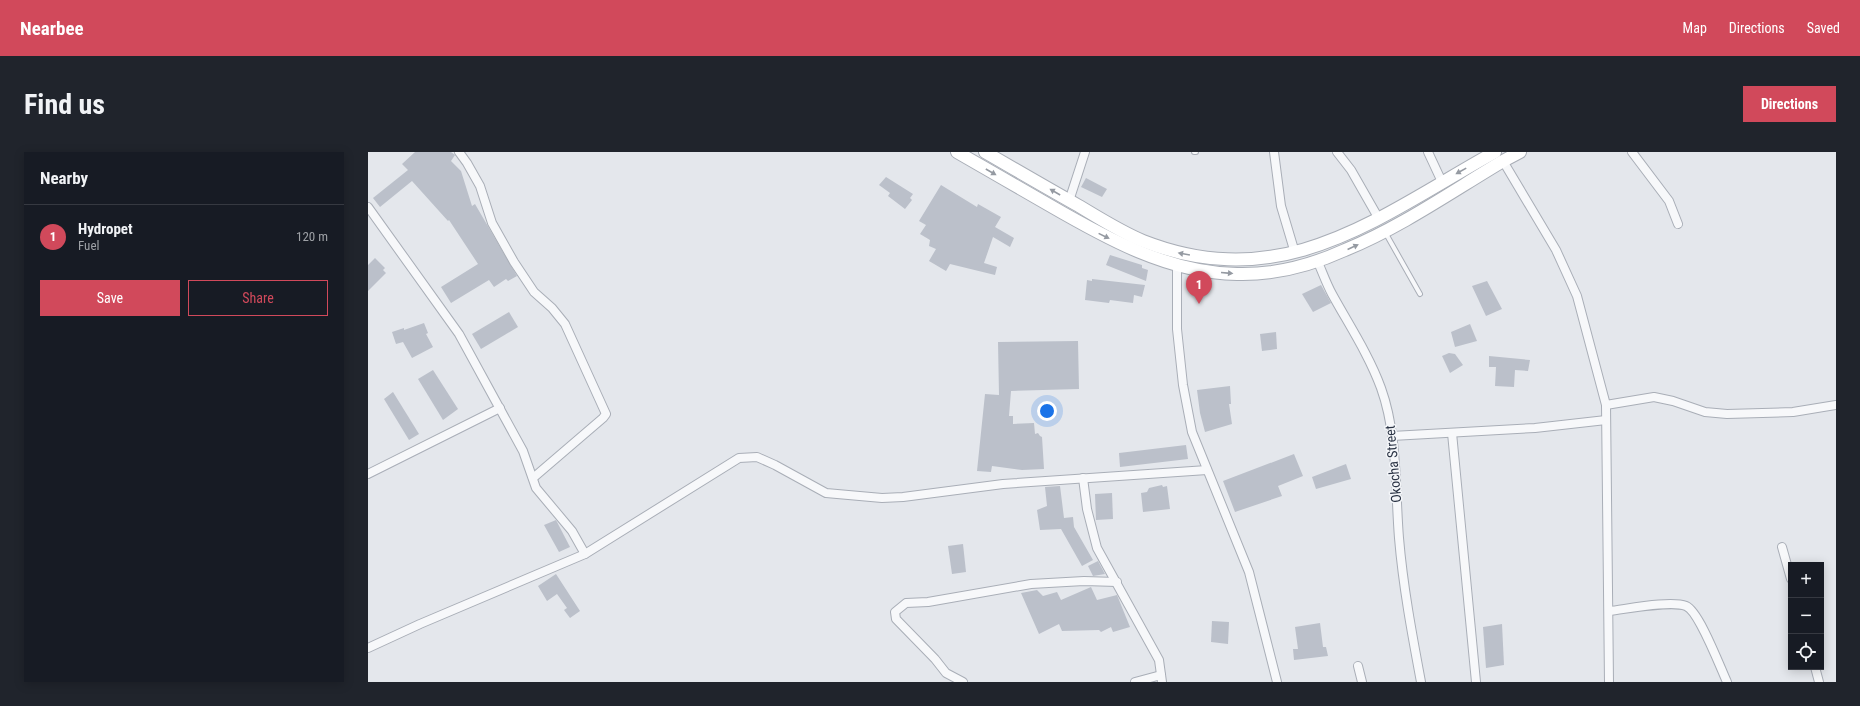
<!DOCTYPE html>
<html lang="en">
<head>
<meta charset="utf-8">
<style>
  :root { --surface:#171b24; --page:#20242c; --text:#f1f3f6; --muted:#9ea1a6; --line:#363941; --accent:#d1495b }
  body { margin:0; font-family:"Roboto Condensed",sans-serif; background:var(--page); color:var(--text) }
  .controls { position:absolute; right:12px; bottom:12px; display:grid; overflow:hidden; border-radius:0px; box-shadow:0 2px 10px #0003 }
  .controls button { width:36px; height:36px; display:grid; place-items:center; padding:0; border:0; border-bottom:1px solid var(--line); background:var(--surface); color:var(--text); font:20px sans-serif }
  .you { position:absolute; left:679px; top:259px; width:14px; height:14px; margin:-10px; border:3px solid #fff; border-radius:50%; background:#1a73e8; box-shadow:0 0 0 6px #1a73e833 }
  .badge { display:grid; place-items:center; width:26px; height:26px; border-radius:50%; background:var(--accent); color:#fff; font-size:13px; font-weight:700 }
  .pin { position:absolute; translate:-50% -33px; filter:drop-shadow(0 1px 2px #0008) }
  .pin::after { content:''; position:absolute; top:21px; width:14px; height:12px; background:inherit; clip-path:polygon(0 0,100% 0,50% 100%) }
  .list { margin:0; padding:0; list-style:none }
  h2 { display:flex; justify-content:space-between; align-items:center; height:52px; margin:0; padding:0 16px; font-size:17px }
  h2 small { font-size:13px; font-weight:400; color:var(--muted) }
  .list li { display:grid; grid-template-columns:26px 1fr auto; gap:12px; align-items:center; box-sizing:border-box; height:64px; padding:0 16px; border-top:1px solid var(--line) }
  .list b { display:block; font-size:15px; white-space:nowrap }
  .list p { margin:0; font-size:13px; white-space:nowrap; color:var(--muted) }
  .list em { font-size:13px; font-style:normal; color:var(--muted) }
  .actions { display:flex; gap:8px; padding:12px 16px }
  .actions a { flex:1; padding:9px 0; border:1px solid var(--accent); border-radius:0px; text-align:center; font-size:14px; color:var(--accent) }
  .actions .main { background:var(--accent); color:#fff }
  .icon { flex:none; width:22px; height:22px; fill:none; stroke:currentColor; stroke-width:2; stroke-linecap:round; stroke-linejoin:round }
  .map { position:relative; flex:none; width:1468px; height:530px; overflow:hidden; border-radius:0px }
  header { display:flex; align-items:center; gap:24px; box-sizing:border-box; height:56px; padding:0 20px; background:var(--accent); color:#fff }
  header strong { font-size:19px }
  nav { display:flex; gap:22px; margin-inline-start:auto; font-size:14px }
  .intro { display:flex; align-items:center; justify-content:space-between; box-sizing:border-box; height:96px; padding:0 24px }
  h1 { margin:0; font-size:28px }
  .button { padding:10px 18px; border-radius:0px; background:var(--accent); color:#fff; font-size:14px; font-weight:700 }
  main { display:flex; gap:24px; padding:0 24px }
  aside { flex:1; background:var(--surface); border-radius:0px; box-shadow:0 2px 10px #0003 }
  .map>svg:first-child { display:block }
  .building { fill:#bbc0ca }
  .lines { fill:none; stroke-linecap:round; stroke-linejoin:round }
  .lane-casing { stroke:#a9aeb7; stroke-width:6 }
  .street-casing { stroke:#a9aeb7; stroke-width:10 }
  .secondary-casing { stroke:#a9aeb7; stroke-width:14 }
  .lane { stroke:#f7f8fa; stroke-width:4 }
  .street { stroke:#f7f8fa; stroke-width:8 }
  .secondary { stroke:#fff; stroke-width:12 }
  .oneway { fill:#959aa2 }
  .labels { text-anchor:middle; stroke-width:3; stroke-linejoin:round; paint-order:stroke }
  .street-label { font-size:14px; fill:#2b3445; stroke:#f4f6f9 }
</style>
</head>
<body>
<header>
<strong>Nearbee</strong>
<nav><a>Map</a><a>Directions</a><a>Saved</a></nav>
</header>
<div class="intro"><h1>Find us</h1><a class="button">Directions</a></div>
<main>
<aside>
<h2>Nearby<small></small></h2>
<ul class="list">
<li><span class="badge">1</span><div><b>Hydropet</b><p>Fuel</p></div><em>120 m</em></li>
</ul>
<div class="actions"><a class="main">Save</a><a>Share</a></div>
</aside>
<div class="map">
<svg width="1468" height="530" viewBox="0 0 1468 530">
  <rect width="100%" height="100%" fill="#e4e7ec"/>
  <g class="building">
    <polygon points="47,0 83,0 87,3 83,9 93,19 104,54 107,52 149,124 140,129 138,127 126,135 121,128 83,151 73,135 110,112 81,68 80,69 44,29 12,55 5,46 40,18 34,12"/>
    <polygon points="518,25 545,42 542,46 544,48 537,57 520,44 522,41 511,33"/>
    <polygon points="718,26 739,37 734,45 713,35"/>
    <polygon points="573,33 609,55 610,52 633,65 627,75 646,86 642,95 625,85 616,111 629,115 627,123 582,112 578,119 561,109 568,97 561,94 562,88 552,82 558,73 551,69"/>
    <polygon points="742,103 774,113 774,116 780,118 778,129 738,113"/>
    <polygon points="7,106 17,116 15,118 18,121 0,139 0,113"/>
    <polygon points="724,127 777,133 774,145 766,143 765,151 742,148 741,151 717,148 719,128 724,129"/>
    <polygon points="1119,129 1134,157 1118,164 1104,134"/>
    <polygon points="953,133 963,151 945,160 934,142"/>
    <polygon points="141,160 150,175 113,197 104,182"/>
    <polygon points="56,171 60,181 58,182 65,195 44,206 35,190 28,192 24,180 36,176 36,178"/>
    <polygon points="1102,172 1109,189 1087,195 1083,180"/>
    <polygon points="908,180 909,197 894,199 892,182"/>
    <polygon points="710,189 711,237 643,239 641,264 645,264 645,272 666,271 667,282 670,281 672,284 674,285 676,317 654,318 624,314 623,320 609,319 617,242 631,243 630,190"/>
    <polygon points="1081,201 1087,202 1095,213 1082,221 1074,204"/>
    <polygon points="1121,204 1162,208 1160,219 1147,218 1146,235 1127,234 1128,215 1121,215"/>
    <polygon points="65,218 90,257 75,268 50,227"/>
    <polygon points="862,234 863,252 861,252 864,272 837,280 832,261 829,238"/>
    <polygon points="25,240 51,282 41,288 16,247"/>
    <polygon points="818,293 820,307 752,315 751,301"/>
    <polygon points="926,302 935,324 910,334 914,344 867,360 855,329"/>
    <polygon points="978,312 983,327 948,337 944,325"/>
    <polygon points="794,333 795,335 799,334 802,357 775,360 773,341 779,340 781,336"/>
    <polygon points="692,334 696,366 705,365 706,375 725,408 714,414 693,377 672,378 669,358 679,354 677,335"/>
    <polygon points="744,341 745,367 728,368 727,342"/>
    <polygon points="188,368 202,395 191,400 176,373"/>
    <polygon points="595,392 598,420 584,422 580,394"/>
    <polygon points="730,409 737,422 725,424 720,414"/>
    <polygon points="188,422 212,459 202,466 196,458 199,456 189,442 179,449 170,434"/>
    <polygon points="723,435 729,448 749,443 762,475 745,480 743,475 733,480 731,478 694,479 691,472 671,482 653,441 669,438 675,444 689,440 693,448"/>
    <polygon points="844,469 861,470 860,492 843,490"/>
    <polygon points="952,471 955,495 958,495 960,504 926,508 925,497 930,497 927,475"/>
    <polygon points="1134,472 1136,513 1118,516 1115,475"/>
  </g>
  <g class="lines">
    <defs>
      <g id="lane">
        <polyline points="826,0 828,0"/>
        <polyline points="1017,80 1052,142"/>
      </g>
      <g id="street">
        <polyline points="91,0 99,11 112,34 124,71 146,110 166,140 184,156 197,172 238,262 235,266 165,326"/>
        <polyline points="906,0 913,54 927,101"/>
        <polyline points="969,0 983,18 1011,67"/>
        <polyline points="1060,0 1074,30"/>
        <polyline points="1264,0 1301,49 1310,72"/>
        <polyline points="1135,9 1188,98 1209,144 1238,253 1241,530"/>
        <polyline points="701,49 717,0"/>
        <polyline points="0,55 91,182 155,299 168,336 204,379 217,402"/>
        <path d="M949,108c5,11 9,23 15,34 17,31 37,61 49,94 17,47 14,101 18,150 4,48 13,96 22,144"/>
        <polyline points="809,114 809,177 815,233 824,280 881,420 909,530"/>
        <polyline points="1238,253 1286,245 1305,249 1337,260 1359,262 1425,260 1468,253"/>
        <polyline points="1084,281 1108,530"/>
        <polyline points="1024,284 1167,276 1238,268"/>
        <polyline points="0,322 132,256"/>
        <polyline points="715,326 719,357 729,396 791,508 794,530"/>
        <polyline points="1414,395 1423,427"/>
        <path d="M1241,459c18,-2 62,-11 77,-5 13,5 34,61 41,76"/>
        <polyline points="0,496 52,472 217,402 371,306 389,305 407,313 458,341 514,346 535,345 635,332 839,318"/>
        <polyline points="990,514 994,530"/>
        <polyline points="1447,515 1451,530"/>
        <polyline points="595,530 578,521 567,507 528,467 527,460 538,451 560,450 663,432 716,429 749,430"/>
        <polyline points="767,530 793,523"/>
      </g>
      <g id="secondary">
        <path d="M589,0c31,18 61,35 92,53 57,33 119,68 188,69 36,1 75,-9 108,-24 56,-23 106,-58 158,-89l17,-9"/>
        <path d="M617,0c31,18 62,36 94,54 20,12 42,26 64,35 141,55 235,-24 352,-89"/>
      </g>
    </defs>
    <use href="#lane" class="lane-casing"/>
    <use href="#street" class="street-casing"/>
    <use href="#secondary" class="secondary-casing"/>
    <use href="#lane" class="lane"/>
    <use href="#street" class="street"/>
    <use href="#secondary" class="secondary"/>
  </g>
  <defs><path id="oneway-solid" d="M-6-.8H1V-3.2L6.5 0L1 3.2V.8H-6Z"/></defs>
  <g class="oneway">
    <use href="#oneway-solid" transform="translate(1093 19) rotate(151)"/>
    <use href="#oneway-solid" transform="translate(623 20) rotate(30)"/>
    <use href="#oneway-solid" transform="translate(687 40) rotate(-150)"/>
    <use href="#oneway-solid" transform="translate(736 84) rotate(26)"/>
    <use href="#oneway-solid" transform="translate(985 95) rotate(-25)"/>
    <use href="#oneway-solid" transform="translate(816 102) rotate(-170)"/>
    <use href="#oneway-solid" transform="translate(859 121) rotate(5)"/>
  </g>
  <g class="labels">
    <g class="street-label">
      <text transform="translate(1025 312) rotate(-95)" y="5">Okocha Street</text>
    </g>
  </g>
</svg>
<div class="controls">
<button>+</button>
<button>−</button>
<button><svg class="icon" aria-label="locate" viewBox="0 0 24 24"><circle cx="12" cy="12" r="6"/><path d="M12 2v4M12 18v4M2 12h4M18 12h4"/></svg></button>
</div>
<div class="you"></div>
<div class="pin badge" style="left:831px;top:152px">1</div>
</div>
</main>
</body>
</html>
